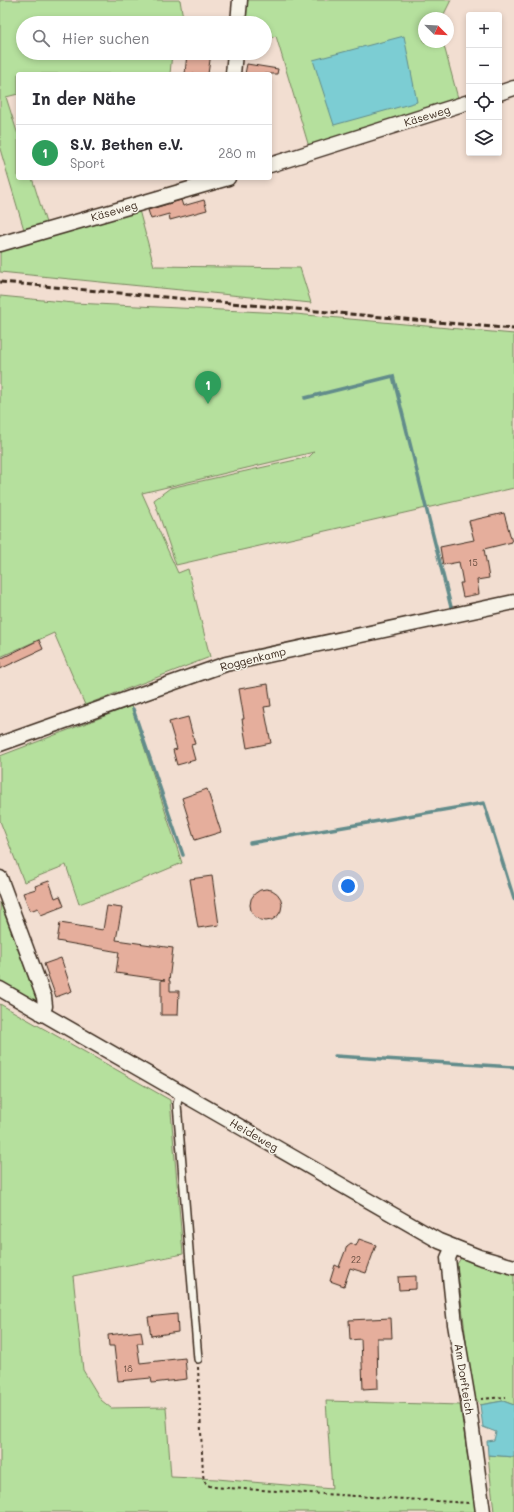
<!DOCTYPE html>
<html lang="de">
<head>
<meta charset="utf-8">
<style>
  :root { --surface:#fff; --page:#f7f7f7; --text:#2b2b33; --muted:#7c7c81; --line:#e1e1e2; --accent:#0f766e }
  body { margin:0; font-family:Mali,sans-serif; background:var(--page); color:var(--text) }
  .controls { position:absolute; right:12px; top:12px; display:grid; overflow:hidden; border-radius:4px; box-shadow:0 2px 6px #0003 }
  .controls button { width:36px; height:36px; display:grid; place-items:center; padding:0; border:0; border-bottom:1px solid var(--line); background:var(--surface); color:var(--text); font:20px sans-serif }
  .compass { position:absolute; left:418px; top:12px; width:36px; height:36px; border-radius:50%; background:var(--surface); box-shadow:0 2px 6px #0003; rotate:114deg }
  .you { position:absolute; left:348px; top:886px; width:14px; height:14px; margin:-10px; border:3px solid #fff; border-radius:50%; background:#1a73e8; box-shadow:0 0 0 6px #1a73e833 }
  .badge { display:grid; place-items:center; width:26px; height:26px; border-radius:50%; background:var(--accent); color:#fff; font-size:13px; font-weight:700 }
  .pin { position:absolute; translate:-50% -33px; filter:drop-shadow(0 1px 2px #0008) }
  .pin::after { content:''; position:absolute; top:21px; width:14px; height:12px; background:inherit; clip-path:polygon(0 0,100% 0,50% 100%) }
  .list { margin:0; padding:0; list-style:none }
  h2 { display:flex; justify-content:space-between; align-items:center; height:52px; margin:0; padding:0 16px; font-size:17px }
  h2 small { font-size:13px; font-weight:400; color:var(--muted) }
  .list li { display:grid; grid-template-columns:26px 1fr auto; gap:12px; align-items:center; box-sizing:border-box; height:56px; padding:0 16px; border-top:1px solid var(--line) }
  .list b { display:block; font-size:15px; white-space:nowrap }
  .list p { margin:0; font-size:13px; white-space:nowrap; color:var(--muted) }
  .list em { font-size:13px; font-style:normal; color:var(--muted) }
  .icon { flex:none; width:22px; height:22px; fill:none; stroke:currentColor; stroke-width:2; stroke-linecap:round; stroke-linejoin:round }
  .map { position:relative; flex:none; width:514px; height:1512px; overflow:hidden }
  .search { position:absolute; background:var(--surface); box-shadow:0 2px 6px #0003; left:16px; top:16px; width:256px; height:44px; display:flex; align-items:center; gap:10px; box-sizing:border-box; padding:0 14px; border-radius:22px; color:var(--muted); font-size:15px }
  .panel { position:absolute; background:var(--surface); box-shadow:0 2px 6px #0003; left:16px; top:72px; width:256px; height:108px; border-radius:4px }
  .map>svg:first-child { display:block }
  .green { fill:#b5e09d; stroke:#78855e }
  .water { fill:#7ccdd3; stroke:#628c8b }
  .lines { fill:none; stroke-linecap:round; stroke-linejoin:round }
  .stream { stroke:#628c8b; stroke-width:3.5 }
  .building { fill:#e5ae9c; stroke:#3b2a1e }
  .service-casing { stroke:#3b2a1e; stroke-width:10 }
  .minor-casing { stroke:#3b2a1e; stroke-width:17 }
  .path { stroke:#3b2a1e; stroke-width:2; stroke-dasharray:3 3; stroke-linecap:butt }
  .service { stroke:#f7f3e8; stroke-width:7 }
  .minor { stroke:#f7f3e8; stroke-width:14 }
  .rail { stroke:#3b2a1e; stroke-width:3; stroke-dasharray:6 3; stroke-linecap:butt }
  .labels { text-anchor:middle; stroke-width:3; stroke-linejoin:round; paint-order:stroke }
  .number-label { font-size:9px; fill:#664b3e }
  .street-label { font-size:11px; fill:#3b2a1e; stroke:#f7f3e8 }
</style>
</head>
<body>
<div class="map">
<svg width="514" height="1512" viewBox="0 0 514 1512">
  <rect width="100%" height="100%" fill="#f2ded1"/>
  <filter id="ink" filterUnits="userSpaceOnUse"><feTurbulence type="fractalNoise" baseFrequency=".025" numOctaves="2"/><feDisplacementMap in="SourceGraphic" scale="8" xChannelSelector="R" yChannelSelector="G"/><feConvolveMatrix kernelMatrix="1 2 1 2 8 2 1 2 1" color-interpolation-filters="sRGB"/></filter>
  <g filter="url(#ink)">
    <g class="green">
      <polygon points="0,0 180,0 183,18 176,18 175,23 23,23 23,53 172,53 170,74 18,74 18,94 6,97 18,135 18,178 32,178 47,226 25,233 0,149"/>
      <polygon points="247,0 451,0 442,18 424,18 424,42 443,42 459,102 309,147 276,36 265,40 265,23 244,23"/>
      <polygon points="139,210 154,266 300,268 311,303 0,272 0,250"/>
      <polygon points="0,296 74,303 284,313 514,334 514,488 176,565 154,500 170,488 309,457 314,452 142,493 178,573 188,569 210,657 85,705 54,633 0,657"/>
      <polygon points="131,706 182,863 120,889 79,904 66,865 24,882 0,821 0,756"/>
      <polygon points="0,902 38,1003 0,981"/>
      <polygon points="0,1004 170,1100 183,1254 73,1276 83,1370 101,1400 111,1408 166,1407 171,1477 217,1479 332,1489 326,1401 460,1405 476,1512 0,1512"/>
      <polygon points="461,1258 514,1273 514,1405 503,1401 480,1405 472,1392 457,1264"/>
      <polygon points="488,1455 514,1457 514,1512 494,1512"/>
    </g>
    <g class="water">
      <polygon points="404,36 417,102 334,125 313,60"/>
      <polygon points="503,1401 514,1405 514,1457 488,1455 487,1441 494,1440 496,1432 483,1427 480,1405"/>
    </g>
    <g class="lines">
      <g class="stream">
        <polyline points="305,398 393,376 452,611"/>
        <polyline points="133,709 183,855"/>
        <polyline points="250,843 484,803 514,899"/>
        <polyline points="335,1056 514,1067"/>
      </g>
    </g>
    <g class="building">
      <polygon points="187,53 211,53 208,74 185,74"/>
      <polygon points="247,64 278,69 277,74 245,74"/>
      <polygon points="181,200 183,206 204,200 207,210 170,220 169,214 151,219 148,210"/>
      <polygon points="504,513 512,542 484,549 489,578 477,580 479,594 463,597 460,583 463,583 459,562 443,565 440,547 474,540 469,521"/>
      <polygon points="39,640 43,649 0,669 0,659"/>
      <polygon points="268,684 271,706 264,707 271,743 247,748 242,719 244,719 239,689"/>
      <polygon points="188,717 195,744 191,745 195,760 177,765 173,750 177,749 169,722"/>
      <polygon points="207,789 221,832 195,840 182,798"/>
      <polygon points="212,876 219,925 198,928 190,879"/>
      <polygon points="49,881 55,898 60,896 64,906 41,915 38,908 30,911 23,893 36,889 35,886"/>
      <circle cx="266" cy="905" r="16"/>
      <polygon points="107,906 122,908 116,940 173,948 169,981 170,981 170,991 179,991 178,1015 161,1015 161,980 165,980 116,973 119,952 57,941 60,923 103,930"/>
      <polygon points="61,958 72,991 56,997 44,964"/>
      <polygon points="359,1239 376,1245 366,1273 350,1268 344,1286 330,1281 335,1265 339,1267 347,1246 351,1243 356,1246"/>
      <polygon points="416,1276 416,1289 399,1290 398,1277"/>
      <polygon points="177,1314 178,1332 151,1336 148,1317"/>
      <polygon points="391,1318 392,1338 377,1338 378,1388 363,1389 361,1339 350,1340 349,1320"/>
      <polygon points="141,1331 143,1343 137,1343 140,1363 185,1358 187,1379 152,1383 151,1378 118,1381 114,1346 109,1346 108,1335"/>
    </g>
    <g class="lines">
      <defs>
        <polyline id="service" points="180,1092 177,1104 198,1359"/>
        <g id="minor">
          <polyline points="238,23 240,0"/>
          <polyline points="233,74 235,53"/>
          <polyline points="499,93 514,88"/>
          <polyline points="270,165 469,102"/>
          <polyline points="0,244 228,178"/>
          <polyline points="0,744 226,664 514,602"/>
          <polyline points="0,878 44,997 45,1006 42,1014"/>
          <polyline points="0,989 439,1241 479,1257 514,1267"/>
          <polyline points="453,1247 448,1258 455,1324 468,1400 483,1512"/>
        </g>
      </defs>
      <use href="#service" class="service-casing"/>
      <use href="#minor" class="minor-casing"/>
      <g class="path">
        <path d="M198,1367l5,107c1,8 2,10 9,13l257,16"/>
        <polyline points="481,1399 506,1397"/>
      </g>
      <use href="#service" class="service"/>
      <use href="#minor" class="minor"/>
      <polyline class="rail" points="0,282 514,329"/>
    </g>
  </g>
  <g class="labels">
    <g class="number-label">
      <text x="473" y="566">15</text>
      <text x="356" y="1263">22</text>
      <text x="128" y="1372">18</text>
    </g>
    <g class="street-label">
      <text transform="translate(427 116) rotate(-17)" y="4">Käseweg</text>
      <text transform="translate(114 211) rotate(-16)" y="4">Käseweg</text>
      <text transform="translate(253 659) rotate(-14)" y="4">Roggenkamp</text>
      <text transform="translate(254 1135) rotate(30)" y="4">Heideweg</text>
      <text transform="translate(464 1379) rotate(81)" y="4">Am Dorfteich</text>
    </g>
  </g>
</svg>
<div class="controls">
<button>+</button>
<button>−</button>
<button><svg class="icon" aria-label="locate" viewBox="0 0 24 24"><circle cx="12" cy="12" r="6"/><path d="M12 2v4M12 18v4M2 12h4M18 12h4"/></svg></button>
<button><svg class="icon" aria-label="layers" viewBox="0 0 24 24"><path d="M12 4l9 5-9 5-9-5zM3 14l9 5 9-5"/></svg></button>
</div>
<svg class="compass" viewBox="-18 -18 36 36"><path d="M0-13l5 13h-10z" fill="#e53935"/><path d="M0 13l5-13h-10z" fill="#7c7c81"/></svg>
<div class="you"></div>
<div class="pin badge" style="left:208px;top:404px;background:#2e9e5b">1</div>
<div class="search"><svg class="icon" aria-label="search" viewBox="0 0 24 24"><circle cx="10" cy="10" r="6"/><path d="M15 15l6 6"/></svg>Hier suchen</div>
<section class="panel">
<h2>In der Nähe<small></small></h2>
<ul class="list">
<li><span class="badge" style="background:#2e9e5b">1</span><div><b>S.V. Bethen e.V.</b><p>Sport</p></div><em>280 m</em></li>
</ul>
</section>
</div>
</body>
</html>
